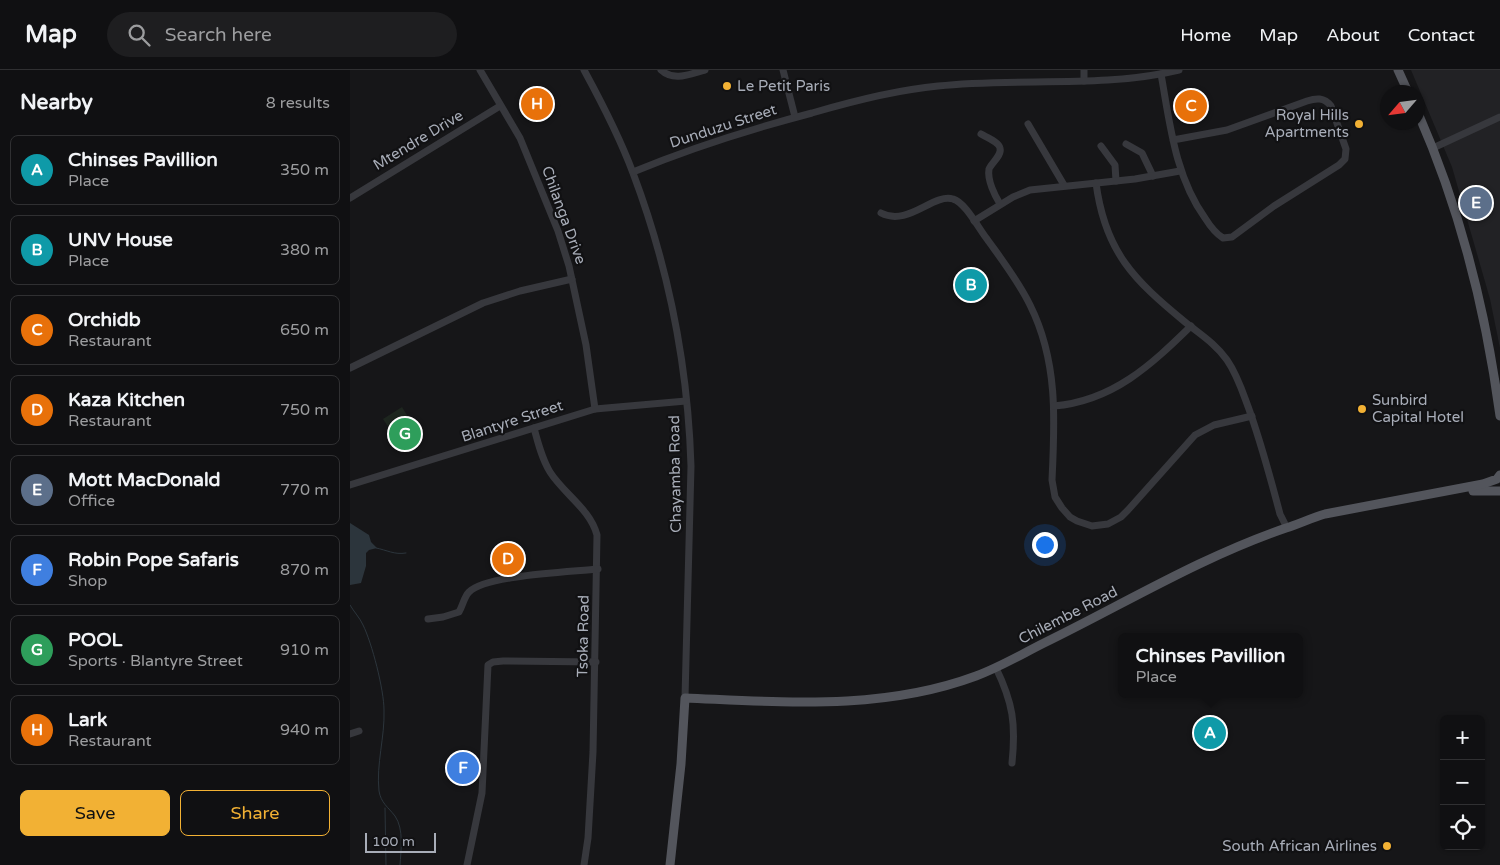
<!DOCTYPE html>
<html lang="en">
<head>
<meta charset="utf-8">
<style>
  :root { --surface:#101012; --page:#1e1e20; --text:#f1f3f6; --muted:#9c9d9f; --line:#303032; --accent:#f2b134 }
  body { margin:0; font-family:"Varela Round",sans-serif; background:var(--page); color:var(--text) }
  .controls { position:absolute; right:15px; bottom:15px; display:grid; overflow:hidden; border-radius:8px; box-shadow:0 1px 4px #0004 }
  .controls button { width:45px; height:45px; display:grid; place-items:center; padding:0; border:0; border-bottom:1px solid var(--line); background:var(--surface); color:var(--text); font:25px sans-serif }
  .compass { position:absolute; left:1030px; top:15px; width:45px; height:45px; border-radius:50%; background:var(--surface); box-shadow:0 1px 4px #0004; rotate:242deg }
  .scale { position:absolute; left:15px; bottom:12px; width:71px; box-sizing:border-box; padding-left:5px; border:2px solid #a8adb8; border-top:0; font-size:14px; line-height:18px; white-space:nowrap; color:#a8adb8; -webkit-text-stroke:4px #111113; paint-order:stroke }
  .you { position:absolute; left:694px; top:474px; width:18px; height:18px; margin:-12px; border:4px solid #fff; border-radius:50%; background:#1a73e8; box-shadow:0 0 0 8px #1a73e833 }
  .badge { display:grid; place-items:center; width:32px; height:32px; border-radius:50%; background:var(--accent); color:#fff; font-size:16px; font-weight:700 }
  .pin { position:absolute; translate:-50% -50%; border:2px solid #fff; box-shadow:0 1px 5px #0006 }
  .popup { position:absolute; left:768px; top:563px; width:185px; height:65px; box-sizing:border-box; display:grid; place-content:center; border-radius:8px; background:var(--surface); filter:drop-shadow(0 1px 4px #0005); font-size:16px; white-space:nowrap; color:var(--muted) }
  .popup b { font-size:19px; color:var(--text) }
  .popup::after { content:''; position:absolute; left:50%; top:100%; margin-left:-10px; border:10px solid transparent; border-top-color:var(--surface) }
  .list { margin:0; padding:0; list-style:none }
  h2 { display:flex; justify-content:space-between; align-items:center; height:65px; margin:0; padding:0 20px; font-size:21px }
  h2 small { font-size:16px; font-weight:400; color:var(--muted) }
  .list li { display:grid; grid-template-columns:32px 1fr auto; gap:15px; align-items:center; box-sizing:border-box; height:70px; margin:0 10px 10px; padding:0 10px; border:1px solid var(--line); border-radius:8px }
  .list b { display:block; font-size:19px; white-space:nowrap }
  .list p { margin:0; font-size:16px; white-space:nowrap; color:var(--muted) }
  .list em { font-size:16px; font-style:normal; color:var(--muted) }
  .actions { display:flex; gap:10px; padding:15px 20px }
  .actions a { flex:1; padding:11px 0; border:1px solid var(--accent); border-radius:8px; text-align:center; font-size:18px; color:var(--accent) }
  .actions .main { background:var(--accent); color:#111 }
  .icon { flex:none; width:28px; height:28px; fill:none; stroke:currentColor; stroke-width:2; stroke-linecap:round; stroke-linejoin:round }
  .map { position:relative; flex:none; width:1150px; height:795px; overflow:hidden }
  header { display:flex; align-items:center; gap:30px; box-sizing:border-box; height:70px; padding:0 25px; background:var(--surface); border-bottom:1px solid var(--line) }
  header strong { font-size:24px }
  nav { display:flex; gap:28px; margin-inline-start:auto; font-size:18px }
  .search { width:350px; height:45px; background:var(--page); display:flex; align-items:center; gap:12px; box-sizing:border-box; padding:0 18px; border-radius:28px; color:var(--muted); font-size:19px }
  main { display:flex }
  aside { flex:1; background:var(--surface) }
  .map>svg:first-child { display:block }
  .built { fill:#222225 }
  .green { fill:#1e261f }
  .water { fill:#2c353c }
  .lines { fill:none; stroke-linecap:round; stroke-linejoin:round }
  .stream { stroke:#2c353c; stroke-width:1 }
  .minor { stroke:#37383d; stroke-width:7 }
  .major { stroke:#53555c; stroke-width:9 }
  .poi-dot { fill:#f2b134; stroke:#111113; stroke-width:2 }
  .labels { text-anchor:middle; stroke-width:4.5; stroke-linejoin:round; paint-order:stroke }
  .poi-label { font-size:15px; fill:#a8adb8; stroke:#111113; text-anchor:start }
  .street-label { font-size:15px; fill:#a8adb8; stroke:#111113 }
</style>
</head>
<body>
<header>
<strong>Map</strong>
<div class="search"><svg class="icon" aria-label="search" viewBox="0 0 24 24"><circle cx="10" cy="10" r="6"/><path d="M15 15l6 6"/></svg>Search here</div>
<nav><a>Home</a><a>Map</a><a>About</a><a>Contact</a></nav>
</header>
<main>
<aside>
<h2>Nearby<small>8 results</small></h2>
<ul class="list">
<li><span class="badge" style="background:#0f9aa8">A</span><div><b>Chinses Pavillion</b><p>Place</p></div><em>350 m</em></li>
<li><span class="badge" style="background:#0f9aa8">B</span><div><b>UNV House</b><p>Place</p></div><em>380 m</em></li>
<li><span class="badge" style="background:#e8710a">C</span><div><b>Orchidb</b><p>Restaurant</p></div><em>650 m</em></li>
<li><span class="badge" style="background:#e8710a">D</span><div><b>Kaza Kitchen</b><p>Restaurant</p></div><em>750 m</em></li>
<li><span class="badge" style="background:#5c6f8a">E</span><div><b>Mott MacDonald</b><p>Office</p></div><em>770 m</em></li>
<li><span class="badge" style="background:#3f7fe0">F</span><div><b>Robin Pope Safaris</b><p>Shop</p></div><em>870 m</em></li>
<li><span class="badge" style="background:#2e9e5b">G</span><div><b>POOL</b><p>Sports · Blantyre Street</p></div><em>910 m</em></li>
<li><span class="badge" style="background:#e8710a">H</span><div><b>Lark</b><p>Restaurant</p></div><em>940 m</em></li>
</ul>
<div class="actions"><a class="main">Save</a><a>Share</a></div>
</aside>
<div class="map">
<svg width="1150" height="795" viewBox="0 0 1150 795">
  <rect width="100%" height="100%" fill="#161618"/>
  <polygon class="built" points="1061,0 1150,0 1150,278 1140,229 1102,97"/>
  <polygon class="green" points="52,337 60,350 41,361 33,349"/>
  <polygon class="water" points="0,453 19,465 21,472 27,478 19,480 16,483 16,496 11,513 0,515"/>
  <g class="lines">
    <g class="stream">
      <path d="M26,478c11,2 18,7 30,5"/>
      <path d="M0,535c4,7 10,13 13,20 9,18 21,65 21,85 1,27 -8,54 -5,81 2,12 9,16 16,25 9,13 6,34 5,49"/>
      <polyline points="35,738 36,795"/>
    </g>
    <g class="minor">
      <polyline points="130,0 170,68 208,161 219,196 236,275 245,339"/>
      <path d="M234,0c18,33 36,68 49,103 35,93 55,194 58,293l-6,232"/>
      <path d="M311,0c13,12 29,4 44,0"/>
      <polyline points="433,0 445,47"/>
      <polyline points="734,0 734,11"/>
      <path d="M811,4c9,50 14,102 44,144 5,8 10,15 18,20l9,-1 42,-31 65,-41 6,-6 1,-10 -15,-43c-7,-9 -15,-8 -24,-5l-80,29 -54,10"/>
      <polyline points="678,54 714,115"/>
      <path d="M631,64c5,3 18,8 19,14 2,8 -9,15 -11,21 -2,11 6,27 11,35"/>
      <polyline points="776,74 792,83 803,106"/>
      <polyline points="751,76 765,95 766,111"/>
      <polyline points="1083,78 1150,47"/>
      <path d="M283,102c58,-24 118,-43 179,-59 41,-12 83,-23 126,-27 80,-9 162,3 241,-16"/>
      <path d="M746,113c9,69 38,97 89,139 15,12 31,22 42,38 9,13 14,27 19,41 14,37 24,75 34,113l7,14"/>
      <polyline points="0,128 150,36"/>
      <path d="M531,143c27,14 52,-20 72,-14 12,3 26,30 34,40 15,21 32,43 43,66 28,56 25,115 22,175l3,17 7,11 8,9 7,4 15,5 16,-2 13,-7 7,-7 67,-75 19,-10 38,-9"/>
      <polyline points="624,151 663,127 680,120 785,109 830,101"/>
      <polyline points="0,298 133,233 170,221 222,209"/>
      <path d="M704,336c59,-5 97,-41 137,-80"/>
      <path d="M184,358c4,15 8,31 16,44 14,22 40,37 47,63l-4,217 -5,86 -4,27"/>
      <polyline points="0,415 245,339 336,331"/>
      <path d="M78,549l15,-2 16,-5c4,-7 5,-15 10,-20 17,-17 102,-20 129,-23"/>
      <path d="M646,598c17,35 20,56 16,95"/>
      <polyline points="0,664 9,661"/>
      <polyline points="117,795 132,723 138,595 143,592 153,591 246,592"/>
    </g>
    <g class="major">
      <polyline points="1048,0 1058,22"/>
      <path d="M1068,43c43,98 68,198 82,303"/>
      <polyline points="1123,421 1150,421"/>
      <path d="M320,795l11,-101 4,-66c98,4 197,13 291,-22 24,-9 46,-22 68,-33 80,-39 157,-86 242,-115 13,-4 25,-10 39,-14l158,-30 14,-5 3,-4"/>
    </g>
  </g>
  <g class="poi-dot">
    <circle cx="377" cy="16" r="5"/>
    <circle cx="1009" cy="54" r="5"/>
    <circle cx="1012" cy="339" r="5"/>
    <circle cx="1037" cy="776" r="5"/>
  </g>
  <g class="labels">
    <g class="poi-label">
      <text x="387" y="21">Le Petit Paris</text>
      <text x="999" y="50" text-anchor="end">Royal Hills<tspan x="999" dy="17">Apartments</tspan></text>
      <text x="1022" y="335">Sunbird<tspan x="1022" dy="17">Capital Hotel</tspan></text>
      <text x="1027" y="781" text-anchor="end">South African Airlines</text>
    </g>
    <g class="street-label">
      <text transform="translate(373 56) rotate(-18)" y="5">Dunduzu Street</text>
      <text transform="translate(68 70) rotate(-31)" y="5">Mtendre Drive</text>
      <text transform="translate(214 145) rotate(70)" y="5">Chilanga Drive</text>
      <text transform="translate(162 351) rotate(-18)" y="5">Blantyre Street</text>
      <text transform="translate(325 404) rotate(-91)" y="5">Chayamba Road</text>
      <text transform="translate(718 545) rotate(-27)" y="5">Chilembe Road</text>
      <text transform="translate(233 566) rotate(-89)" y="5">Tsoka Road</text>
    </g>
  </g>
</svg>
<div class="controls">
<button>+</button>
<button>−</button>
<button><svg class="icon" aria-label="locate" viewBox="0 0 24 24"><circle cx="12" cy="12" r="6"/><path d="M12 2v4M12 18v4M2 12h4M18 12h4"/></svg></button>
</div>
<svg class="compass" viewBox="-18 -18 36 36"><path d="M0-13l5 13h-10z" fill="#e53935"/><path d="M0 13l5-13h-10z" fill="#9c9d9f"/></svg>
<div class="scale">100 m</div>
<div class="you"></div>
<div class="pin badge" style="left:860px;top:663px;background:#0f9aa8">A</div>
<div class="popup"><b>Chinses Pavillion</b>Place</div>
<div class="pin badge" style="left:621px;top:215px;background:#0f9aa8">B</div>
<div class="pin badge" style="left:841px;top:36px;background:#e8710a">C</div>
<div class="pin badge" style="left:158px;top:489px;background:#e8710a">D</div>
<div class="pin badge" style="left:1126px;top:133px;background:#5c6f8a">E</div>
<div class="pin badge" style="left:113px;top:698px;background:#3f7fe0">F</div>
<div class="pin badge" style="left:55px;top:364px;background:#2e9e5b">G</div>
<div class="pin badge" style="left:187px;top:34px;background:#e8710a">H</div>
</div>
</main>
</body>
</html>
